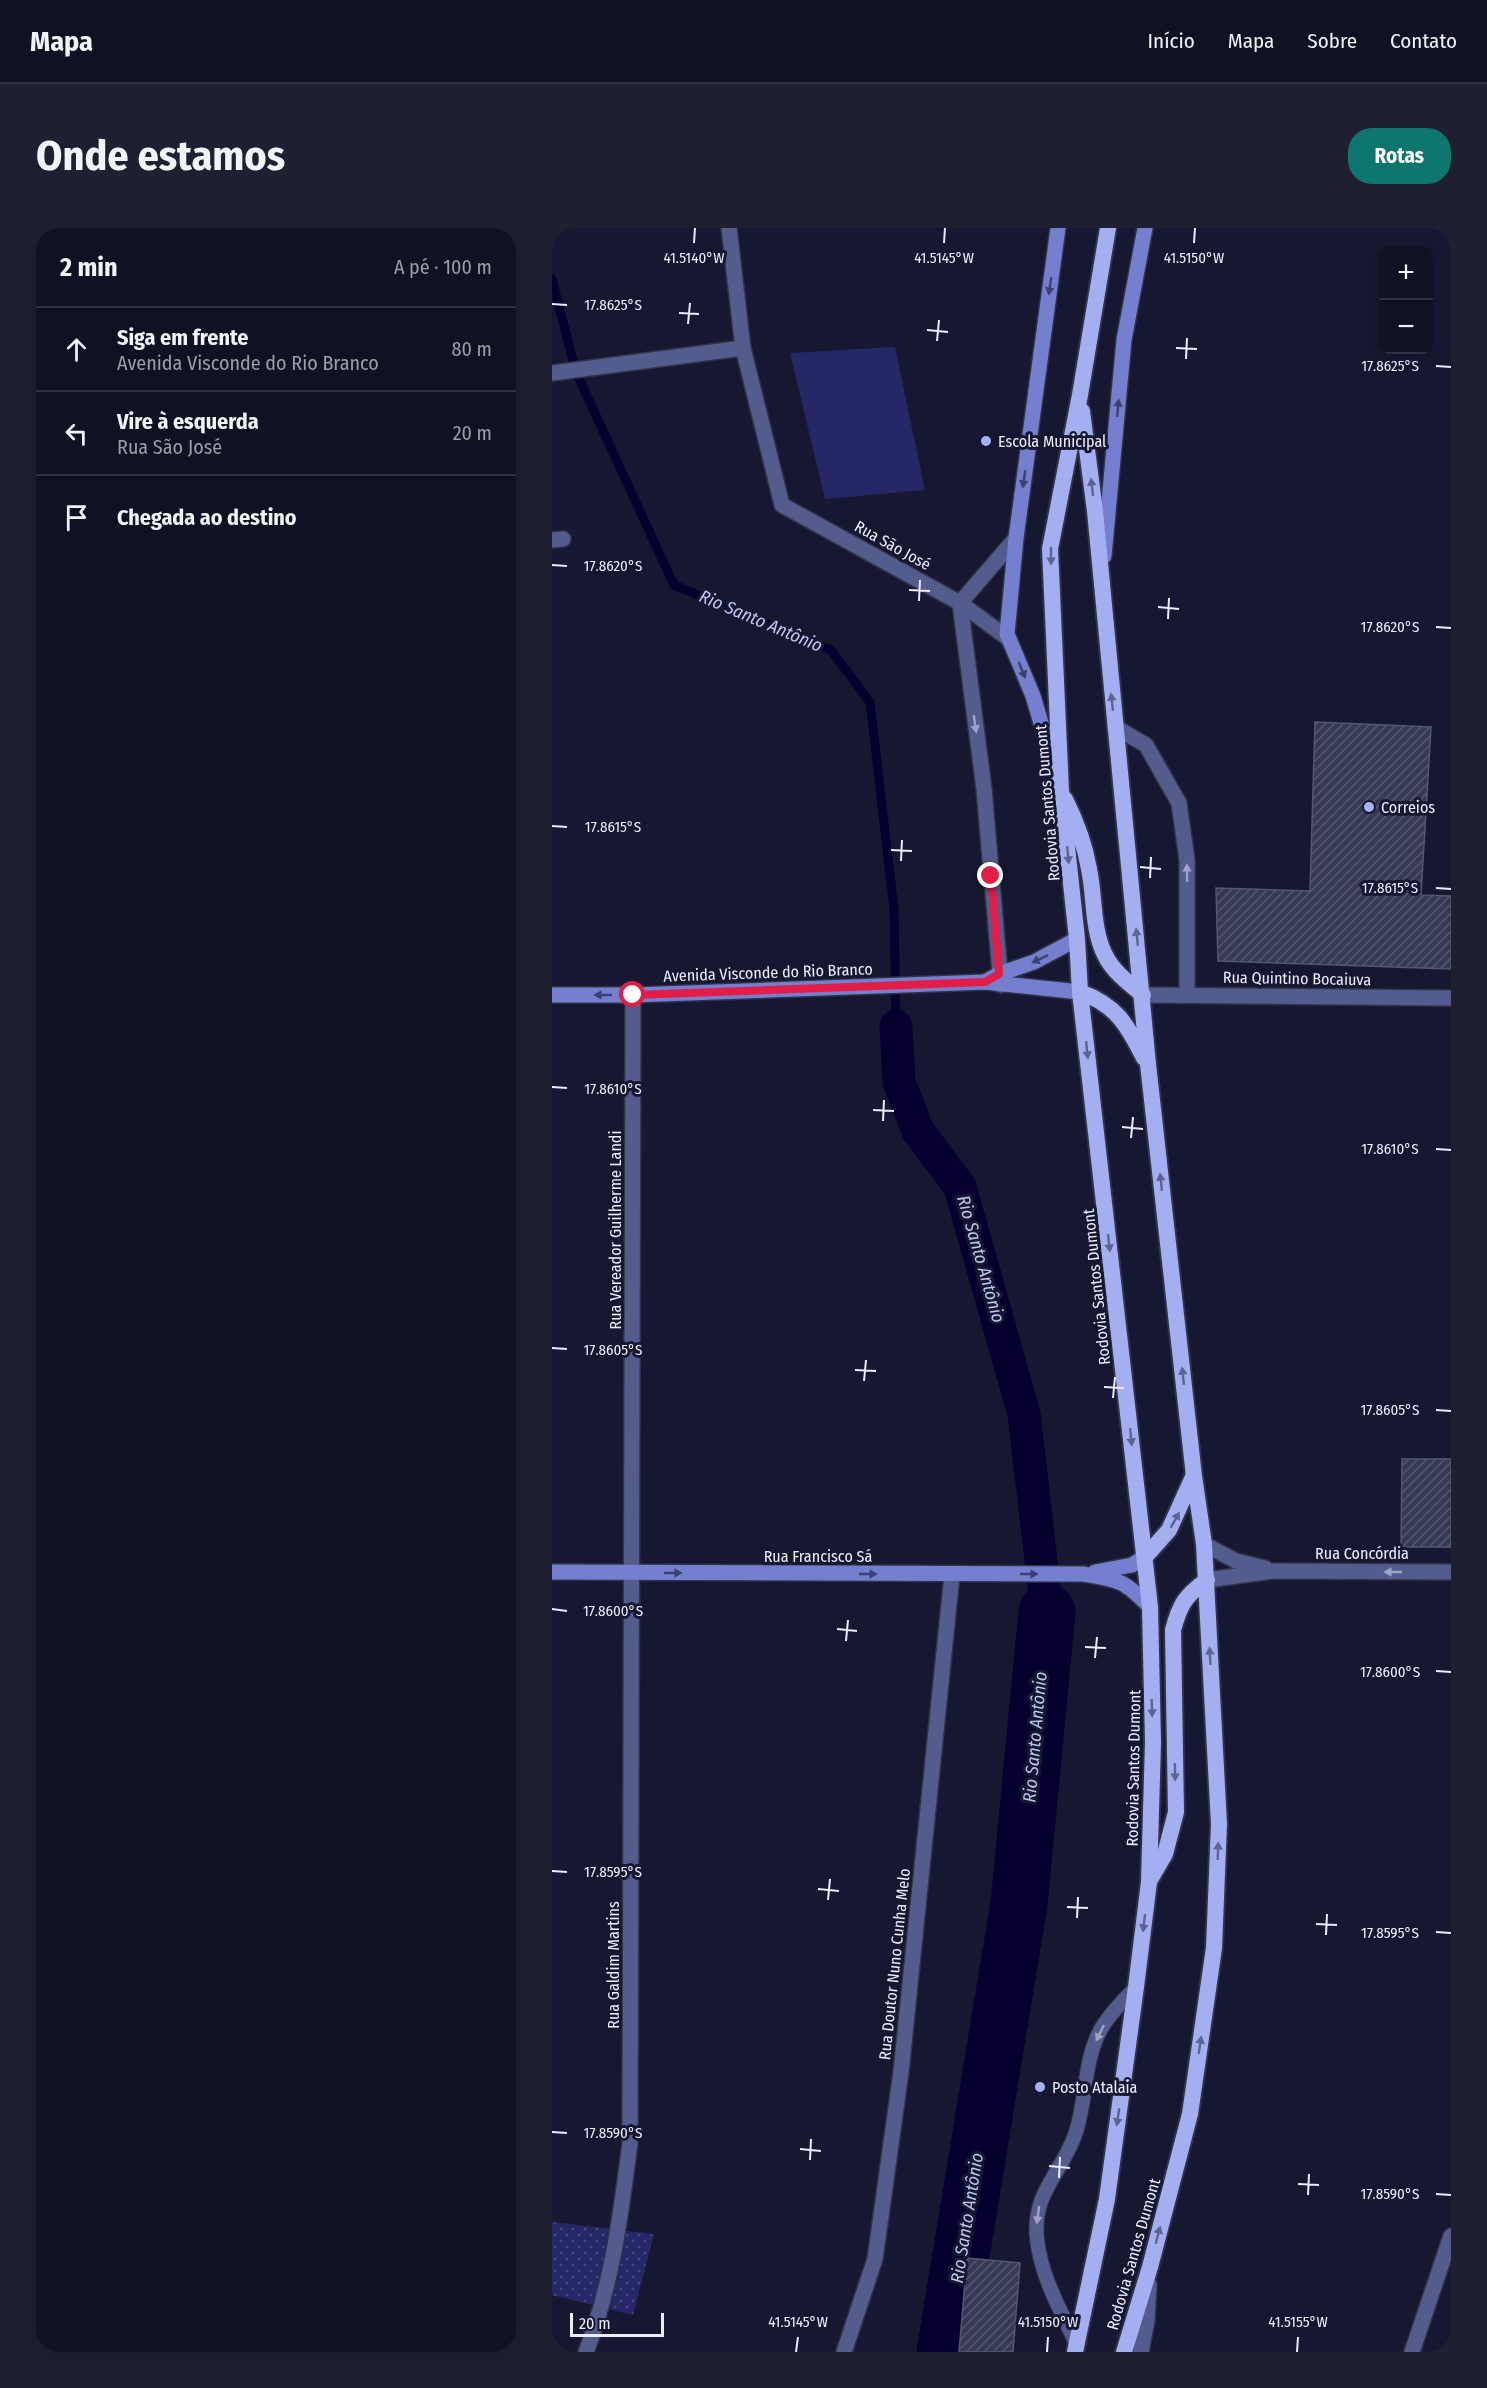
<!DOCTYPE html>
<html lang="pt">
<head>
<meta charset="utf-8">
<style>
  :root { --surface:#101224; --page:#1e2031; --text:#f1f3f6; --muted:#9c9ea6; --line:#303241; --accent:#0f766e }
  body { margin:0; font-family:"Fira Sans Condensed",sans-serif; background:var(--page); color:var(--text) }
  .controls { position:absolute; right:18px; top:18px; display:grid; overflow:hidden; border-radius:12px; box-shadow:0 3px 15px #0003 }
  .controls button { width:54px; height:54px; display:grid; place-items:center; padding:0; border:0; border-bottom:2px solid var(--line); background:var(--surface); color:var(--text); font:30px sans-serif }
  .scale { position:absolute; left:18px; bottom:15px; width:94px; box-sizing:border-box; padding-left:6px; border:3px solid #eaedfe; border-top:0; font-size:16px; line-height:21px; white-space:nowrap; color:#eaedfe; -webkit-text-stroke:4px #151830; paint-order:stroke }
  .stop { position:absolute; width:18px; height:18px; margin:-14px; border:4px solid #e11d48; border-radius:50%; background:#fff }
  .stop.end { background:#e11d48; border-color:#fff; box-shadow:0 2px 6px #0008 }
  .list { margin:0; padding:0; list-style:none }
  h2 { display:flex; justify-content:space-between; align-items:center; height:78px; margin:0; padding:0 24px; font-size:26px }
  h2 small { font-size:20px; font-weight:400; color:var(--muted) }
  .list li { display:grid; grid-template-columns:39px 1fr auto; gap:18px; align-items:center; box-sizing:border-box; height:84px; padding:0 24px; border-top:2px solid var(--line) }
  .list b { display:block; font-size:22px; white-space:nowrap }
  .list p { margin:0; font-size:20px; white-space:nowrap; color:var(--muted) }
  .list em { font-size:20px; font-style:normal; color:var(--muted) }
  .icon { flex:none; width:33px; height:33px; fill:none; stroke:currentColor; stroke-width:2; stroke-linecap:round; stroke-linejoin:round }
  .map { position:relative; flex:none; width:899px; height:2124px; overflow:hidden; border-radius:24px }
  header { display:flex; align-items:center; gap:36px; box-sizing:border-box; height:84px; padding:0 30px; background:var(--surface); border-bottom:2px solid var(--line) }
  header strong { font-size:28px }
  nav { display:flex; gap:33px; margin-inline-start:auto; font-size:21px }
  .intro { display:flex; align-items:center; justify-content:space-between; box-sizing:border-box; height:144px; padding:0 36px }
  h1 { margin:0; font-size:42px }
  .button { padding:15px 27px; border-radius:24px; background:var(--accent); color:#fff; font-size:21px; font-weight:700 }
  main { display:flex; gap:36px; padding:0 36px }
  aside { flex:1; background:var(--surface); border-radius:24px; box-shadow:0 3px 15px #0003 }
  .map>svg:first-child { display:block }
  .grass { fill:#252767 }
  .park { fill:url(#park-dots) }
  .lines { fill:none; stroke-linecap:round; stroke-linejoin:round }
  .stream { stroke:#06002f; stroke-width:9 }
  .canal { stroke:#06002f; stroke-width:33 }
  .river { stroke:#06002f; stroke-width:57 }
  .building { fill:url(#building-hatch); stroke:#525774; stroke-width:1.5 }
  .service-casing { stroke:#2f3249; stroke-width:16 }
  .minor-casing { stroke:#2f3249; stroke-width:18 }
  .tertiary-casing { stroke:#2f3249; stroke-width:18 }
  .secondary-casing { stroke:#2f3249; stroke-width:18 }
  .trunk-casing { stroke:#2f3249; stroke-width:20 }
  .service { stroke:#545b8d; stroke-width:14 }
  .minor { stroke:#545b8d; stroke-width:15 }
  .tertiary { stroke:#545b8d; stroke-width:15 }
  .secondary { stroke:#757fd0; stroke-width:15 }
  .trunk { stroke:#a4aff2; stroke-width:16 }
  .oneway { fill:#3b4170 }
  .oneway2 { fill:#5c6491 }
  .oneway3 { fill:#9fa4c6 }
  .route { stroke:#e11d48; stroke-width:8 }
  .ticks { fill:none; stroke:#eaedfe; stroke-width:2 }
  .poi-dot { fill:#a6b1fc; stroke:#151830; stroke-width:2 }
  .labels { text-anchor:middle; stroke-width:6; stroke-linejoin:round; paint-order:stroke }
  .poi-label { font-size:16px; fill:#eaedfe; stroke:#151830; text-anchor:start }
  .street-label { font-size:16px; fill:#eaedfe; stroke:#151830 }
  .water-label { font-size:18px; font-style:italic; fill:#bec6f0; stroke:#151830 }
  .ticks-label { font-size:15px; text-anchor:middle; fill:#eaedfe; stroke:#151830; stroke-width:6; stroke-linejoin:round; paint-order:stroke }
</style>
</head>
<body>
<header>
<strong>Mapa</strong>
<nav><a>Início</a><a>Mapa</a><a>Sobre</a><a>Contato</a></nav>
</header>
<div class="intro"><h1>Onde estamos</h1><a class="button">Rotas</a></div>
<main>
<aside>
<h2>2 min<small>A pé · 100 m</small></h2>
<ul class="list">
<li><svg class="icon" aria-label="ahead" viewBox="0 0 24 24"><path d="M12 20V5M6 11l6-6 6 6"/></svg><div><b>Siga em frente</b><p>Avenida Visconde do Rio Branco</p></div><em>80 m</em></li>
<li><svg class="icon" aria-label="left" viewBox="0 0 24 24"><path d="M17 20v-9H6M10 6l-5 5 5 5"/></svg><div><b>Vire à esquerda</b><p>Rua São José</p></div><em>20 m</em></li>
<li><svg class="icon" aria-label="arrive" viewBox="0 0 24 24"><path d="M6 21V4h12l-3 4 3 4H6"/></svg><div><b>Chegada ao destino</b></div></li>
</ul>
</aside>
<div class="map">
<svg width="899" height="2124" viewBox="0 0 899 2124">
  <defs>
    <pattern id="park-dots" width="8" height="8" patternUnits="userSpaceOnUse" patternTransform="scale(1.5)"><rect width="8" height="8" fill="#252767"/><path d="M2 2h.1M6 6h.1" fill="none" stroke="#45477e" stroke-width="1.8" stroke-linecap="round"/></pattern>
    <pattern id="building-hatch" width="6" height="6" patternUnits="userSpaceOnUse" patternTransform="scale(1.5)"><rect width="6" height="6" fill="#353954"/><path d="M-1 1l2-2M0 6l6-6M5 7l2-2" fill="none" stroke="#52566e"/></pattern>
  </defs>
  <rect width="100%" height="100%" fill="#151830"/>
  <polygon class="grass" points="343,119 373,262 273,271 238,125"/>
  <polygon class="park" points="0,1994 102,2006 81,2087 0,2067"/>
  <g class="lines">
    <polyline class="stream" points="0,51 24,144 122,357 279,422 318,474 342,681 344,798"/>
    <polyline class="canal" points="344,798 347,854 366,903 408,959 472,1186 495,1384"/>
    <polyline class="river" points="393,2124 467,1676 495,1384"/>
  </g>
  <g class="building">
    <polygon points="763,494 879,499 869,667 899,668 899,741 666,733 664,660 758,663"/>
    <polygon points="850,1231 899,1231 899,1319 849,1319"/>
    <polygon points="415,2030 468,2035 461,2124 407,2124"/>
  </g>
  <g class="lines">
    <defs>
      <path id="service" d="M525,2117c-16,-34 -36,-68 -40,-106 -5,-46 24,-65 38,-104 12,-34 8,-74 26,-106 9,-16 23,-29 35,-42"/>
      <g id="minor">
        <polyline points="177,0 191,120 230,277 408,375 457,411"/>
        <polyline points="0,145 191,120"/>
        <polyline points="0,312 11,311"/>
        <polyline points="408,375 432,561 449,757"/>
        <polyline points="408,375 464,310"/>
        <polyline points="563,499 594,517 627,575 635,632 635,767"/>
        <polyline points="591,767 899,770"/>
        <polyline points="652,1316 684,1333 713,1340"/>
        <polyline points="655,1352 721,1343 899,1344"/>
        <path d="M34,2124c26,-67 35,-138 44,-209l3,-1148"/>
        <polyline points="292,2124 323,2031 349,1844 400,1347"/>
        <polyline points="860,2124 899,2008"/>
      </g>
      <polyline id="tertiary" points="589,2124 595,2092 597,2056"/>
      <g id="secondary">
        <polyline points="552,328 572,112 593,0"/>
        <polyline points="505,549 481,468 455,406 464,310 506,0"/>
        <polyline points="433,754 447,746 482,734 525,711"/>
        <polyline points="0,767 81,767 433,754 528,764"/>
        <path d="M0,1344l531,2c36,6 41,6 67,33"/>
        <polyline points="543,1344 580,1337 593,1329"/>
      </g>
      <g id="trunk">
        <polyline points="530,183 543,283 596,836 642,1248 652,1316 667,1596 662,1720 638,1886 598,2039 572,2124"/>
        <path d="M513,571c11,22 20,46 24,70 6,28 3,61 16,86 8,17 25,29 38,40"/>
        <path d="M528,764c36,13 47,32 64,66"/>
        <polyline points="593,1329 617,1302 641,1249"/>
        <path d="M599,1650l14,-24 11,-42 -3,-182c7,-26 12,-34 34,-50"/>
        <polyline points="523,2124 555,1971 584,1759 597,1654 601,1514 598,1379 528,764 525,711 509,563 498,321 528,167 556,0"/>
      </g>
    </defs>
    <use href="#service" class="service-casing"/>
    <use href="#minor" class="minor-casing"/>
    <use href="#tertiary" class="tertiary-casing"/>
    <use href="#secondary" class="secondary-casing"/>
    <use href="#trunk" class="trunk-casing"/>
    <use href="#service" class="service"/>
    <use href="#minor" class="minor"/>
    <use href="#tertiary" class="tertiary"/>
    <use href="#secondary" class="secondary"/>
    <use href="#trunk" class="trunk"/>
  </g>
  <defs><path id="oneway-solid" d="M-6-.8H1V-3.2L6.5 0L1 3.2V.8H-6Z" transform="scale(1.5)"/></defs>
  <g class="oneway">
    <use href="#oneway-solid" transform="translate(498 58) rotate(98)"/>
    <use href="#oneway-solid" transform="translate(566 180) rotate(-85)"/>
    <use href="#oneway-solid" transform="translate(472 251) rotate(98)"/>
    <use href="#oneway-solid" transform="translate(470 442) rotate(67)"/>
    <use href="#oneway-solid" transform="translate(488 731) rotate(155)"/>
    <use href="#oneway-solid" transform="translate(51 767) rotate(180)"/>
    <use href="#oneway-solid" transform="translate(121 1345)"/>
    <use href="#oneway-solid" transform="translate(316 1346)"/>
    <use href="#oneway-solid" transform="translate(477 1346)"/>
  </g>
  <g class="oneway2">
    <use href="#oneway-solid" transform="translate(540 259) rotate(-97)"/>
    <use href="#oneway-solid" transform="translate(499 328) rotate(90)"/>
    <use href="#oneway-solid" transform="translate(560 474) rotate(-96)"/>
    <use href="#oneway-solid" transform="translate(516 627) rotate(84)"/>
    <use href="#oneway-solid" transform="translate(585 709) rotate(-96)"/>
    <use href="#oneway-solid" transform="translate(535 822) rotate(84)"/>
    <use href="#oneway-solid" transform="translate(609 954) rotate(-96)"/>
    <use href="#oneway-solid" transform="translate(557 1015) rotate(84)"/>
    <use href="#oneway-solid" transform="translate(631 1148) rotate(-96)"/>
    <use href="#oneway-solid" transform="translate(579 1209) rotate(84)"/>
    <use href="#oneway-solid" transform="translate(623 1292) rotate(-61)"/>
    <use href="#oneway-solid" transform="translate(658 1428) rotate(-93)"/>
    <use href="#oneway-solid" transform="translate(600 1480) rotate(88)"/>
    <use href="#oneway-solid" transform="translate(623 1544) rotate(89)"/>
    <use href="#oneway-solid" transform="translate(666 1623) rotate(-88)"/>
    <use href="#oneway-solid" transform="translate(592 1695) rotate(97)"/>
    <use href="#oneway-solid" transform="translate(648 1817) rotate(-82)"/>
    <use href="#oneway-solid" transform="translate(566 1889) rotate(98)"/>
    <use href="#oneway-solid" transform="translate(606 2007) rotate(-75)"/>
  </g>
  <g class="oneway3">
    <use href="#oneway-solid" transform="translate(423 496) rotate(82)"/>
    <use href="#oneway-solid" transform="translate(635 645) rotate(-91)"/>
    <use href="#oneway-solid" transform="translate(841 1344) rotate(-180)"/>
    <use href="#oneway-solid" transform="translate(548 1805) rotate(116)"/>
    <use href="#oneway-solid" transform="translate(486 1987) rotate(97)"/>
  </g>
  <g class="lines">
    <polyline class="route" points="81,767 433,754 447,746 439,648"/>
  </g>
  <path class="ticks" d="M142,15l1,-15M392,15l1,-15M642,15l1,-15M0,76l15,1M127,85l20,1M136,96l2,-21M375,102l21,2M385,113l2,-21M624,120l21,1M634,131l1,-21M884,138l15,1M0,337l15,1M357,362l21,1M367,373l1,-21M606,379l21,2M616,391l1,-21M884,399l15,1M0,598l15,1M339,622l21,1M349,633l1,-21M588,639l21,2M598,650l1,-21M884,660l15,1M0,859l15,1M321,882l21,1M331,893l1,-21M570,899l21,2M579,910l2,-21M884,921l15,1M0,1120l15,1M303,1142l21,1M312,1153l2,-21M552,1159l20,1M561,1170l2,-21M884,1182l15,1M0,1381l15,2M285,1401l20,2M294,1413l2,-21M533,1419l21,1M543,1430l2,-21M884,1443l15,1M0,1643l15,1M266,1661l21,2M276,1672l2,-21M515,1679l21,1M525,1690l1,-21M764,1696l21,1M884,1704l15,1M774,1707l1,-21M0,1904l15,1M248,1921l21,2M258,1932l1,-21M497,1938l21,2M507,1950l1,-21M746,1956l21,1M884,1966l15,1M756,1967l1,-21M244,2124l2,-15M495,2124l1,-15M745,2124l1,-15"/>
  <g class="poi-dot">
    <circle cx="434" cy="213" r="6"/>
    <circle cx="817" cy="579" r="6"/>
    <circle cx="488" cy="1859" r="6"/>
  </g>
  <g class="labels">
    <g class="poi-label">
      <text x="446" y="219">Escola Municipal</text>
      <text x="829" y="585">Correios</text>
      <text x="500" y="1865">Posto Atalaia</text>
    </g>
    <g class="street-label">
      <text transform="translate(341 317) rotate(29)" y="6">Rua São José</text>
      <text transform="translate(495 575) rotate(-95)" y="6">Rodovia Santos Dumont</text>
      <text transform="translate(216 744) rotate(-2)" y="6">Avenida Visconde do Rio Branco</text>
      <text transform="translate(745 750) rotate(1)" y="6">Rua Quintino Bocaiuva</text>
      <text transform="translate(63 1002) rotate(-90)" y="6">Rua Vereador Guilherme Landi</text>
      <text transform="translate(544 1059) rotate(-96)" y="6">Rodovia Santos Dumont</text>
      <text x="810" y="1331">Rua Concórdia</text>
      <text x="266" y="1334">Rua Francisco Sá</text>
      <text transform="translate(581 1540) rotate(-89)" y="6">Rodovia Santos Dumont</text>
      <text transform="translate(342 1736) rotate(-84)" y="6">Rua Doutor Nuno Cunha Melo</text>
      <text transform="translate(61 1737) rotate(-90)" y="6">Rua Galdim Martins</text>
      <text transform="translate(581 2026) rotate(-74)" y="6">Rodovia Santos Dumont</text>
    </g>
    <g class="water-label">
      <text transform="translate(209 393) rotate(23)" y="6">Rio Santo Antônio</text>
      <text transform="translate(429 1031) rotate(74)" y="6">Rio Santo Antônio</text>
      <text transform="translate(483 1509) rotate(-85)" y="6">Rio Santo Antônio</text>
      <text transform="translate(415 1990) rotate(-81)" y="6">Rio Santo Antônio</text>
    </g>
  </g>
  <g class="ticks-label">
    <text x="142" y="35">41.5140°W</text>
    <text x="392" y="35">41.5145°W</text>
    <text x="642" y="35">41.5150°W</text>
    <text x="61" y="82">17.8625°S</text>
    <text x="838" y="143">17.8625°S</text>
    <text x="61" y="343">17.8620°S</text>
    <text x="838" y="404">17.8620°S</text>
    <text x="61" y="604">17.8615°S</text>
    <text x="838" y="665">17.8615°S</text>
    <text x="61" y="866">17.8610°S</text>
    <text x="838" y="926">17.8610°S</text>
    <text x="61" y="1127">17.8605°S</text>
    <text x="838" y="1187">17.8605°S</text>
    <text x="61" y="1388">17.8600°S</text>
    <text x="838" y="1449">17.8600°S</text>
    <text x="61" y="1649">17.8595°S</text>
    <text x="838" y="1710">17.8595°S</text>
    <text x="61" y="1910">17.8590°S</text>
    <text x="838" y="1971">17.8590°S</text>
    <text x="246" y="2099">41.5145°W</text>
    <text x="496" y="2099">41.5150°W</text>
    <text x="746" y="2099">41.5155°W</text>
  </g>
</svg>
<div class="controls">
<button>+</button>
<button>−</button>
</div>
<div class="scale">20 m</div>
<div class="stop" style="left:81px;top:767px"></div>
<div class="stop end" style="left:439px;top:648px"></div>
</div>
</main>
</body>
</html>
